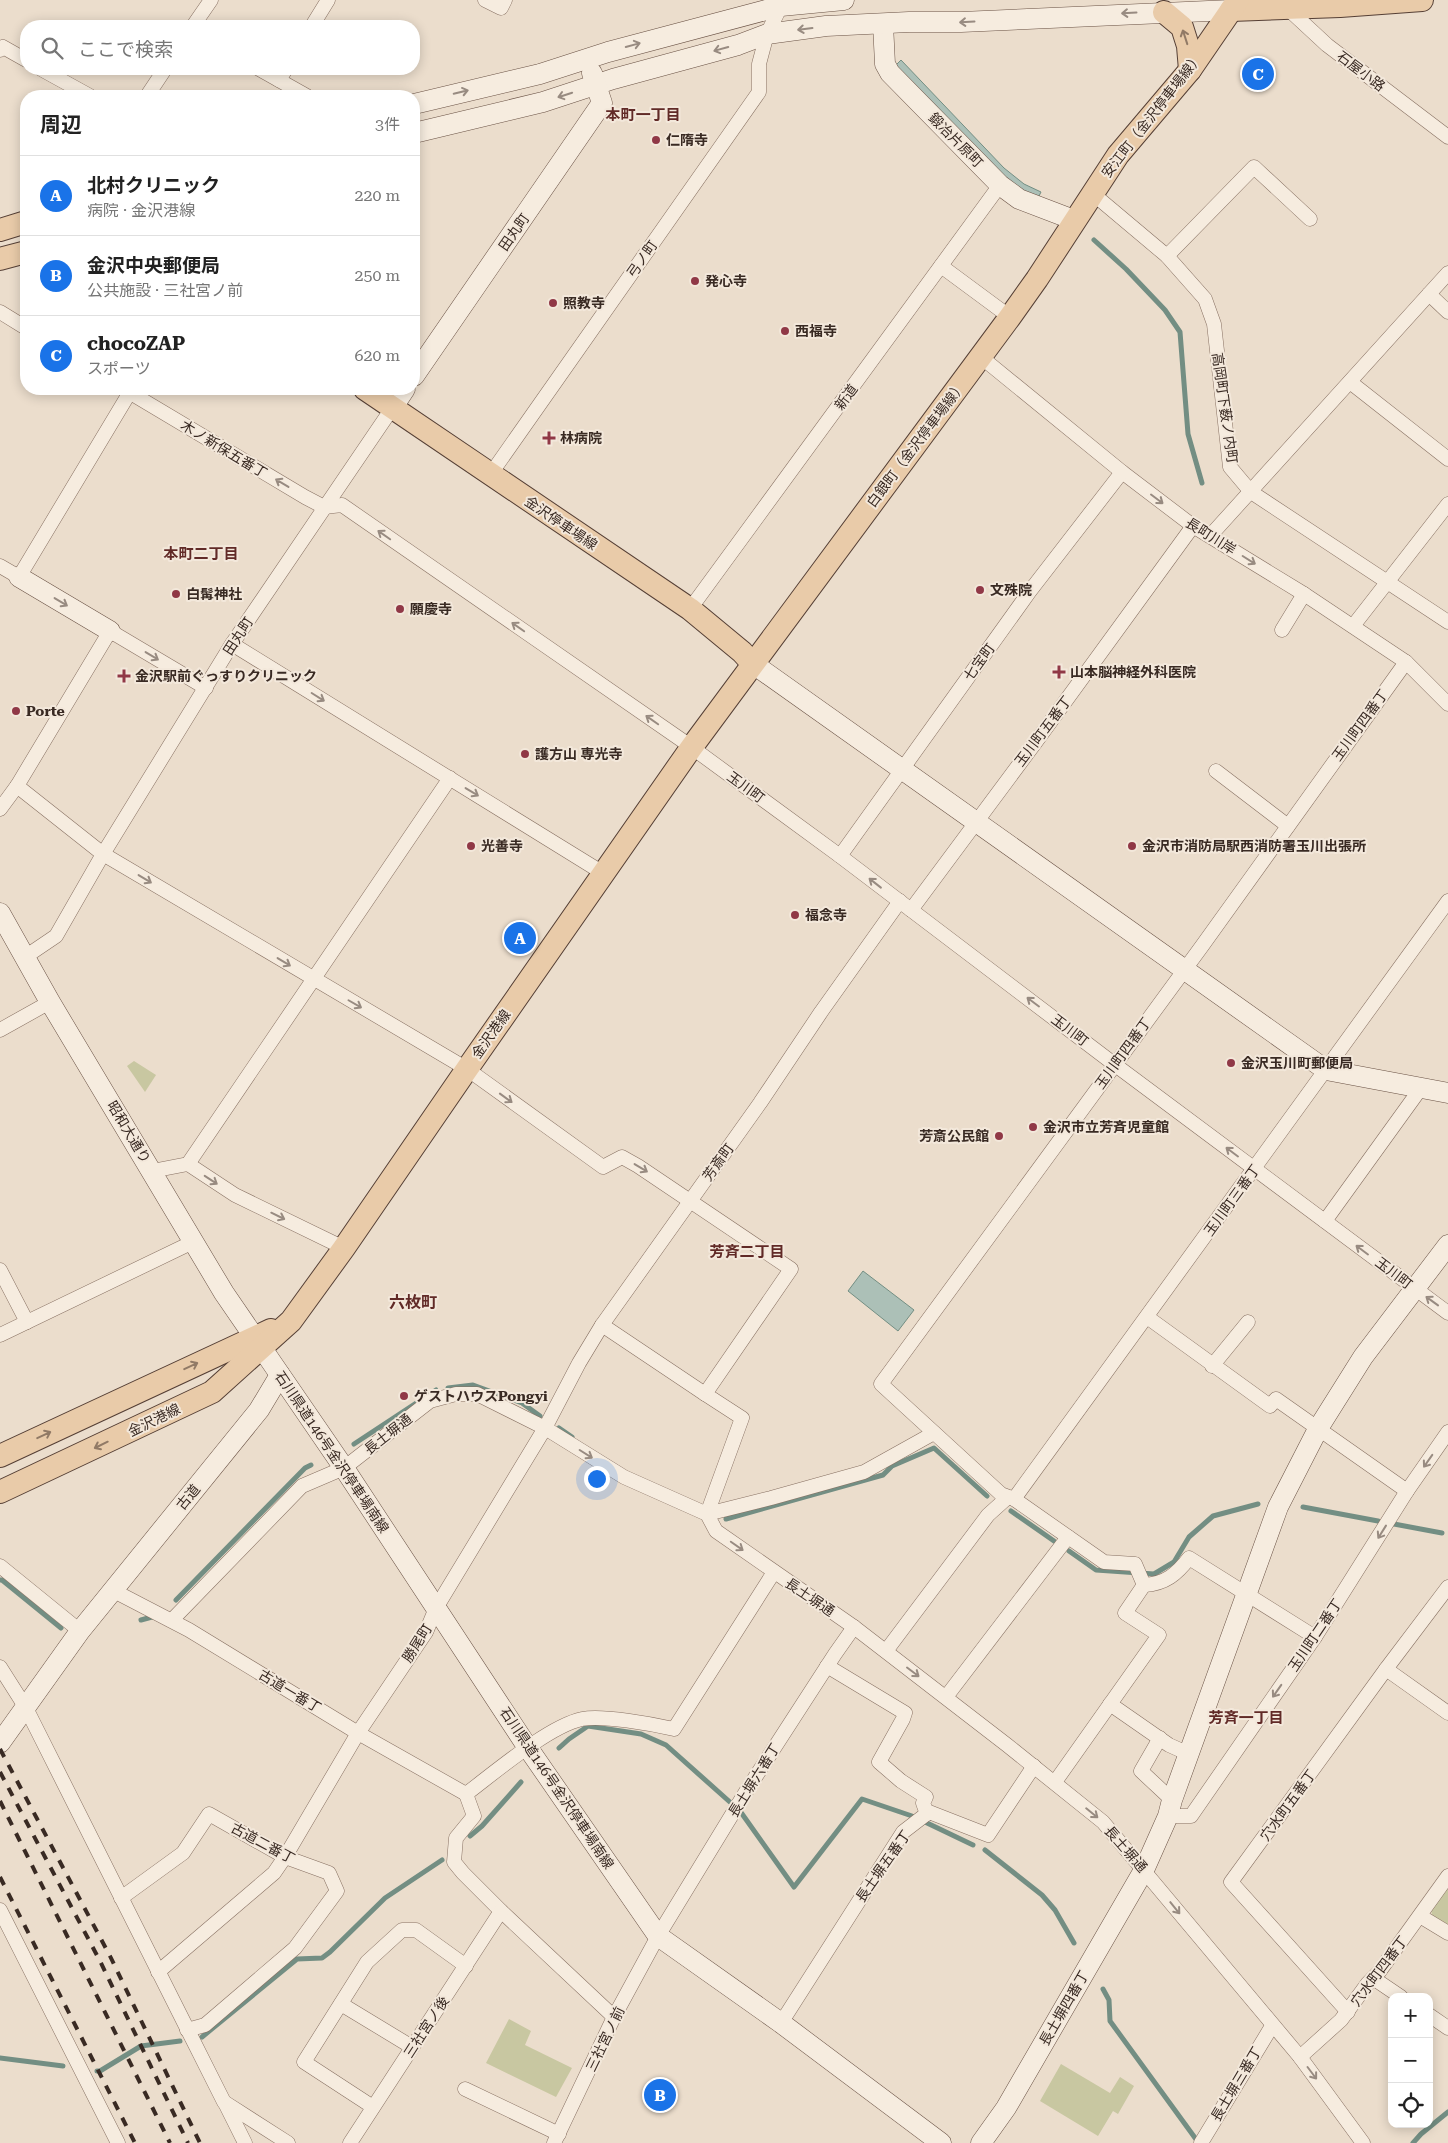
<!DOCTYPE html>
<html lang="ja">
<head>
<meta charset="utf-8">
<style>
  :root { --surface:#fff; --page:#f6f6f6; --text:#222; --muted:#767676; --line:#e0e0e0; --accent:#1a73e8 }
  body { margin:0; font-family:"Roboto Serif","Noto Sans JP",serif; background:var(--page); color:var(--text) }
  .controls { position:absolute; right:15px; bottom:15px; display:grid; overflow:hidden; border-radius:10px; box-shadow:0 2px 12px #0003 }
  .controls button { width:45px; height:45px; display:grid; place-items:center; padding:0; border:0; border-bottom:1px solid var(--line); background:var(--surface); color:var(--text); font:25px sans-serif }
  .you { position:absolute; left:596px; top:1478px; width:18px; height:18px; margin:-12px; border:4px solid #fff; border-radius:50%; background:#1a73e8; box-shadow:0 0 0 8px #1a73e833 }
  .badge { display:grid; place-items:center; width:32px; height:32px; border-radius:50%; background:var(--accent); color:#fff; font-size:16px; font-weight:700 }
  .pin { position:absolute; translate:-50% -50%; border:2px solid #fff; box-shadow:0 1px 5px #0006 }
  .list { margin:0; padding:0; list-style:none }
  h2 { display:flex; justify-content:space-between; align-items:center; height:65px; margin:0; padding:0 20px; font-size:21px }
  h2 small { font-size:16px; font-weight:400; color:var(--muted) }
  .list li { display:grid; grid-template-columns:32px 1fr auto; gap:15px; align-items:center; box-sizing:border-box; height:80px; padding:0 20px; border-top:1px solid var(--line) }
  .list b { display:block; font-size:19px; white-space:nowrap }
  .list p { margin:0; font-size:16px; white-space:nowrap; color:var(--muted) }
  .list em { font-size:16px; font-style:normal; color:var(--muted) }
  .icon { flex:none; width:28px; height:28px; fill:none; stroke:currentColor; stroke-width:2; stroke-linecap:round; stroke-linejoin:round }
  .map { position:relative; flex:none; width:1448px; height:2143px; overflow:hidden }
  .search { position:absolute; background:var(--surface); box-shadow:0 2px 12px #0003; left:20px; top:20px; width:400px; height:55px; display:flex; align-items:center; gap:12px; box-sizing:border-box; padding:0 18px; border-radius:20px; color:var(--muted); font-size:19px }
  .panel { position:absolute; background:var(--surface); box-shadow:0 2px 12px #0003; left:20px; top:90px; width:400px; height:305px; border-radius:20px }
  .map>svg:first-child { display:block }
  .green { fill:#c8c7a1 }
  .water { fill:#acc0b7; stroke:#738e83 }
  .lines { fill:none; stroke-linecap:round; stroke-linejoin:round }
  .stream { stroke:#738e83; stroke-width:5 }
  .street-casing { stroke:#877062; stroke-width:15 }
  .secondary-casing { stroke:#695144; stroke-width:21 }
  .primary-casing { stroke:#553f35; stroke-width:24 }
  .street { stroke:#f6ecdf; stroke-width:14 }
  .secondary { stroke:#f6ecdf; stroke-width:20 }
  .primary { stroke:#e9cba9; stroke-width:22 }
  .rail { stroke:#392a23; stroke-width:4; stroke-dasharray:9 9; stroke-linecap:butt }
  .oneway { stroke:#988b81 }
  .oneway2 { stroke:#917a66 }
  .poi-dot { fill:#903846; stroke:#f3e8db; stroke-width:2 }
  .labels { text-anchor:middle; stroke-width:4; stroke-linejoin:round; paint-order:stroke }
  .street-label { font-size:14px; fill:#392a23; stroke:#f3e8db }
  .poi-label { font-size:14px; font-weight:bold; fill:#392a23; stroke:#f3e8db; text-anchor:start }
  .neighbourhood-label { font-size:15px; font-weight:bold; fill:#612a27; stroke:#f3e8db }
  .quarter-label { font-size:16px; font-weight:bold; fill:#612a27; stroke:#f3e8db }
</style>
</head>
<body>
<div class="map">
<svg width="1448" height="2143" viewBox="0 0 1448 2143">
  <rect width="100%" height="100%" fill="#ebddcc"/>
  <g class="green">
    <polygon points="134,1061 156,1075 145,1092 127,1066"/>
    <polygon points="1448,1887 1448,1928 1433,1919 1431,1910"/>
    <polygon points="509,2019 531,2031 525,2045 572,2068 556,2097 486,2063"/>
    <polygon points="1061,2064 1110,2093 1120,2077 1134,2086 1118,2114 1113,2111 1098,2136 1040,2101"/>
  </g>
  <g class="water">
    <polygon points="901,60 1004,168 1024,184 1041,192 1038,198 1021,190 999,173 896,65"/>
    <polygon points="863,1271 914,1310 898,1331 848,1291"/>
  </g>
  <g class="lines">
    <g class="stream">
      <polyline points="1094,240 1126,269 1165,310 1180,332 1188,434 1202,483"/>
      <polyline points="448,1388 473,1385 522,1403 540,1416"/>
      <polyline points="559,1428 572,1437"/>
      <polyline points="354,1444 436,1390"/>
      <polyline points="1303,1507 1378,1521"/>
      <polyline points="1011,1511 1054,1541"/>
      <polyline points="726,1519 883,1475 892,1466 934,1448 987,1496"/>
      <polyline points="1394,1524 1442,1533"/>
      <polyline points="1069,1551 1096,1570 1154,1574 1174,1562 1189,1537 1213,1516 1258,1504"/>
      <polyline points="0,1580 2,1580 61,1628"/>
      <polyline points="176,1600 305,1468 311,1465"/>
      <polyline points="141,1620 152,1617"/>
      <polyline points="559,1748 569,1739 588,1726 641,1734 666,1745 731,1803"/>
      <polyline points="740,1811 794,1887 862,1799 912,1816"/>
      <polyline points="925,1822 973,1845"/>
      <polyline points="470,1836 482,1826 521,1782"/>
      <polyline points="985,1850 1042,1895 1055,1910 1074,1943"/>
      <polyline points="1103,1989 1109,2000 1110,2021 1198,2142"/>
      <polyline points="202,2037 297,1959 322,1958 330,1952 385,1898 442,1860"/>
      <polyline points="0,2058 63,2066"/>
      <polyline points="97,2071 100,2071 141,2046 180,2041"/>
      <polyline points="1413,2143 1421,2134 1448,2112"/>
    </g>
    <defs>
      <g id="street">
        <polyline points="485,0 501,8 505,0"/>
        <polyline points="1286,7 1327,45 1448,137"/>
        <polyline points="193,26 211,0"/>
        <polyline points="312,26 328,0"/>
        <polyline points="0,50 3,47 26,60"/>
        <polyline points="41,69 90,96"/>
        <polyline points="259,69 307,96"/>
        <polyline points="279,80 286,69"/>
        <polyline points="147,96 165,69"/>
        <polyline points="1092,193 1167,256 1205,299 1214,324 1230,467 1251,492 1448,622"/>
        <polyline points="1167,256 1254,167 1310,219"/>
        <polyline points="941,266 1010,317"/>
        <polyline points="1429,294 1448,312"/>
        <polyline points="0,312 26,328"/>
        <polyline points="981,357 1122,472 1193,526 1304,594 1406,662 1448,704"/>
        <polyline points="1350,382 1448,459"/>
        <polyline points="124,389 305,497 324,507 342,505 683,741 840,856 1114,1064 1448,1313"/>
        <polyline points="490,475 759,92 759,64 767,34 781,6"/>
        <polyline points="1210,536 1448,273"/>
        <polyline points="0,566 19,577 130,392"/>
        <polyline points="690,609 1000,185"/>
        <polyline points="1353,626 1448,504"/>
        <polyline points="1282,630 1304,594"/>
        <polyline points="232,644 603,873"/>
        <polyline points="1216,771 1288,826"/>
        <polyline points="17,786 103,854 467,1069 603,1167 622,1157 638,1166 791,1269 705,1394 742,1418 707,1514"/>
        <polyline points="0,809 17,786 110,631 206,688"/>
        <polyline points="840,856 1030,591 1122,472"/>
        <polyline points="911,910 1035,743 1193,526"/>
        <polyline points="25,957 56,936 103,854 232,644 393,407"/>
        <polyline points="0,1030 50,1002"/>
        <polyline points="188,1164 235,1195 344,1248"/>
        <polyline points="152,1171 188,1164 450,778"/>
        <polyline points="1325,1221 1421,1088"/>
        <polyline points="0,1270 27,1322"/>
        <polyline points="1147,1317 1270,1406 1276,1399 1407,1491"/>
        <polyline points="602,1325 705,1394"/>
        <polyline points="0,1335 193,1242"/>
        <polyline points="1212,1366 1248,1322"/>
        <polyline points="1014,1499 1448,901"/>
        <polyline points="707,1514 771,1498 864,1472 934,1433"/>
        <polyline points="0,1566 80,1631"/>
        <path d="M1144,1585c21,-1 33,-11 45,-27l126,79"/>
        <polyline points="112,1590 189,1630 358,1733 466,1794"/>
        <polyline points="172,1620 302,1486 344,1468 430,1401 456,1394 477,1394 545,1428 624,1477 707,1514 716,1531 854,1627 1007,1745 1103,1822 1300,2057 1363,2143"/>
        <polyline points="886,1651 988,1515 1008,1497"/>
        <polyline points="827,1666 905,1713 903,1719 879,1762 901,1781 926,1797 923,1803 927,1814"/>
        <polyline points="0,1667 26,1708 224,2102 288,2143"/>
        <polyline points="1386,1669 1448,1713"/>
        <polyline points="946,1697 1068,1537"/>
        <polyline points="1110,1704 1169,1745 1189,1754"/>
        <polyline points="1160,1738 1141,1771 1172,1800"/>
        <polyline points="1055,1782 1159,1635 1125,1613 1144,1585 1135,1564 1104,1562 1014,1499 1001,1494 881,1384 1202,946 1406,662"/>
        <path d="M466,1794c28,-21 83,-68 116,-75 21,-4 70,5 92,10l100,-157"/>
        <polyline points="466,1794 474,1816 456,1838 454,1862 463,1873 501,1911 614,2017"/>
        <polyline points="1168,1816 1191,1816 1315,1637 1407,1491 1448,1432"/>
        <polyline points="121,1898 183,1853 209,1814 285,1857 329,1873 337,1891 295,1948 205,2025 187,2030"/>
        <polyline points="0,1910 118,2143"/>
        <polyline points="1420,1916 1448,1933"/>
        <polyline points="158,1972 274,1873 285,1857 358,1733 426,1632 436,1608 545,1428 579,1363 602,1325 760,1103 821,1012 900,901"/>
        <polyline points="1373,1978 1401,1997"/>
        <polyline points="341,2004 412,2047"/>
        <polyline points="1348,2012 1231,1882 1386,1669 1448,1587"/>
        <polyline points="1429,2015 1448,2028"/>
        <polyline points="781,2023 903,1832 929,1812 988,1835 1034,1766"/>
        <polyline points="1300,2057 1341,2020 1368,1983 1379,1972 1448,1876"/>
        <polyline points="465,2089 559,2134"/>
        <polyline points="225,2103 245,2143"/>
        <polyline points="373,2107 304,2062 367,1962 402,1930 416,1930 466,1966"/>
        <polyline points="350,2143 501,1911"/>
        <polyline points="554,2143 614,2017 658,1936 747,1790 835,1654 854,1627"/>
        <polyline points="1201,2143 1272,2026"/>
      </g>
      <g id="secondary">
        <polyline points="883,24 885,64 890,73 1000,185 1019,199 1074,220"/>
        <polyline points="414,104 540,74 608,52 781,6 844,0"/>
        <polyline points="414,133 543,102 613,79 738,45 767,34 826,26 909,22 961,22 1231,10"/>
        <polyline points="414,376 602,103 592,73"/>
        <polyline points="393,407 405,389"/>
        <polyline points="19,577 110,631"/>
        <polyline points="752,663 1326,1070 1448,1093"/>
        <polyline points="0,913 50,1002 224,1293 344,1468 528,1748 658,1936 781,2023 941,2143"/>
        <polyline points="0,1743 80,1631 259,1410 280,1375"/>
        <polyline points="981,2143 1006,2108 1144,1870 1168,1816 1172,1800 1278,1507 1319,1427 1363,1357 1448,1245"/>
      </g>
      <g id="primary">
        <polyline points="1231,10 1340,6 1422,0"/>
        <polyline points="1164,12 1182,27 1188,46 1190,70"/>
        <polyline points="0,230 26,222"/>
        <polyline points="0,259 26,252"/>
        <polyline points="365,389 690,609 742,652 752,663"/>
        <polyline points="0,1456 271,1330"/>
        <polyline points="0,1492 212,1392 291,1321 344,1248 467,1069 691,748 1010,317 1037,279 1118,155 1190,70 1238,0"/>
      </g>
    </defs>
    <use href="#street" class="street-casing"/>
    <use href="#secondary" class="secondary-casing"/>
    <use href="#primary" class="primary-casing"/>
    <use href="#street" class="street"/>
    <use href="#secondary" class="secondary"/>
    <use href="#primary" class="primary"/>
    <g class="rail">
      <polyline points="0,1749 110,1956 200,2143"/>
      <polyline points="0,1772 100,1961 188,2143"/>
      <polyline points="0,1801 170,2143"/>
      <polyline points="0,1877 135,2143"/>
    </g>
  </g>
  <defs><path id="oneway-shaft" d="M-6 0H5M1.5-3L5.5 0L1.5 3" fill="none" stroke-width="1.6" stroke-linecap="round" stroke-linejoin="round" transform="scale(1.25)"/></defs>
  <g class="oneway">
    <use href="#oneway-shaft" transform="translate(1129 13) rotate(177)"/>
    <use href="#oneway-shaft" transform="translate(967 22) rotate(177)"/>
    <use href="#oneway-shaft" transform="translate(805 29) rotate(173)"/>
    <use href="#oneway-shaft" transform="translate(633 45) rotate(-15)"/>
    <use href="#oneway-shaft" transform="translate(721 49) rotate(165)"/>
    <use href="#oneway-shaft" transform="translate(461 92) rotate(-13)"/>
    <use href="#oneway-shaft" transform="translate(565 95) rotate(162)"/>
    <use href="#oneway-shaft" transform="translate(282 483) rotate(-149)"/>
    <use href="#oneway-shaft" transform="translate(1157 499) rotate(37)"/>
    <use href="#oneway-shaft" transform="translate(384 535) rotate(-145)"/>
    <use href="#oneway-shaft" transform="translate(1249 560) rotate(32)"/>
    <use href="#oneway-shaft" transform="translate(61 602) rotate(31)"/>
    <use href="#oneway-shaft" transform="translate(518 627) rotate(-145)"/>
    <use href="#oneway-shaft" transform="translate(152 656) rotate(31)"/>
    <use href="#oneway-shaft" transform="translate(318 697) rotate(32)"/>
    <use href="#oneway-shaft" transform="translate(652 720) rotate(-145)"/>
    <use href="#oneway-shaft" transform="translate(472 792) rotate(31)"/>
    <use href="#oneway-shaft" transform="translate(145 879) rotate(31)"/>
    <use href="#oneway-shaft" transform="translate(875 883) rotate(-142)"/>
    <use href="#oneway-shaft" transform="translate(284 962) rotate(31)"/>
    <use href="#oneway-shaft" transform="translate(1033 1002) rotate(-143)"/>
    <use href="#oneway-shaft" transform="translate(355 1004) rotate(30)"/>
    <use href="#oneway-shaft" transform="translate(506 1098) rotate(36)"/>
    <use href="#oneway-shaft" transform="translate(1232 1152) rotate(-143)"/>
    <use href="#oneway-shaft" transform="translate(641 1168) rotate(31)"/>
    <use href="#oneway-shaft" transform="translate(211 1180) rotate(33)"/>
    <use href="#oneway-shaft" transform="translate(278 1216) rotate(26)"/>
    <use href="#oneway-shaft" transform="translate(1362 1250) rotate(-143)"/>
    <use href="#oneway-shaft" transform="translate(1432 1301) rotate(-144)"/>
    <use href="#oneway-shaft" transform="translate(586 1454) rotate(32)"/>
    <use href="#oneway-shaft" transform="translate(1428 1461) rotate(125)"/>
    <use href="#oneway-shaft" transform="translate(1382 1532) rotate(122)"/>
    <use href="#oneway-shaft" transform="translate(737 1546) rotate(35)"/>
    <use href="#oneway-shaft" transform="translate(913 1672) rotate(37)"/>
    <use href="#oneway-shaft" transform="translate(1277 1691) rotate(125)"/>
    <use href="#oneway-shaft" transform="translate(1092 1813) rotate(39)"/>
    <use href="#oneway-shaft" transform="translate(1175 1908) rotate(51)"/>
    <use href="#oneway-shaft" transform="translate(1312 2073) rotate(53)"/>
  </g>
  <g class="oneway2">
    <use href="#oneway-shaft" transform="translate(1185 37) rotate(-108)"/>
    <use href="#oneway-shaft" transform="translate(191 1366) rotate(-25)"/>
    <use href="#oneway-shaft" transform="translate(44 1435) rotate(-25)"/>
    <use href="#oneway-shaft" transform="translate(101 1445) rotate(154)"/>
  </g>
  <g class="poi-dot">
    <circle cx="656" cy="140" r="5"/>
    <circle cx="695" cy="281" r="5"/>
    <circle cx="553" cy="303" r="5"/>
    <circle cx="785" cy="331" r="5"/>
    <path d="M546.5 430.5h5v5h5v5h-5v5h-5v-5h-5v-5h5z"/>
    <circle cx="980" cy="590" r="5"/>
    <circle cx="176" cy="594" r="5"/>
    <circle cx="400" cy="609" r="5"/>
    <path d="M1056.5 664.5h5v5h5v5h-5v5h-5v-5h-5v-5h5z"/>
    <path d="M121.5 668.5h5v5h5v5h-5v5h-5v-5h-5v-5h5z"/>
    <circle cx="16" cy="711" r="5"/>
    <circle cx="525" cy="754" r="5"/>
    <circle cx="471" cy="846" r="5"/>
    <circle cx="1132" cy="846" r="5"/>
    <circle cx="795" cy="915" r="5"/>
    <circle cx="1231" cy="1063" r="5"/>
    <circle cx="1033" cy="1127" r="5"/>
    <circle cx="999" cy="1136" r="5"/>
    <circle cx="404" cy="1396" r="5"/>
  </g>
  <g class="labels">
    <g class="street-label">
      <text transform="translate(1361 71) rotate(37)" y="5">石屋小路</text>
      <text transform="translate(1152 115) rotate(-52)" y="5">安江町（金沢停車場線）</text>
      <text transform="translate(956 140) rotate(45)" y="5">鍛冶片原町</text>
      <text transform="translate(514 232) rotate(-55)" y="5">田丸町</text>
      <text transform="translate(642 259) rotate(-55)" y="5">弓ノ町</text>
      <text transform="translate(846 397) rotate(-54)" y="5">新道</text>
      <text transform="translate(1225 408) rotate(82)" y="5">高岡町下薮ノ内町</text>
      <text transform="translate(916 444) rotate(-53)" y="5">白銀町（金沢停車場線）</text>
      <text transform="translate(224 449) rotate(31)" y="5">木ノ新保五番丁</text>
      <text transform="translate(561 523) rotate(34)" y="5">金沢停車場線</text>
      <text transform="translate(1211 536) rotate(32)" y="5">長町川岸</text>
      <text transform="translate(238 636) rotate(-57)" y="5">田丸町</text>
      <text transform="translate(979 662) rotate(-54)" y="5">七宝町</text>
      <text transform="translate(1360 725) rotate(-54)" y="5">玉川町四番丁</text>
      <text transform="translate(1043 731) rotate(-53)" y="5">玉川町五番丁</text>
      <text transform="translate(746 787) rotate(36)" y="5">玉川町</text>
      <text transform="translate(1070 1030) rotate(37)" y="5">玉川町</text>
      <text transform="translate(491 1034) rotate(-55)" y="5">金沢港線</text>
      <text transform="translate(1123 1053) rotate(-54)" y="5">玉川町四番丁</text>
      <text transform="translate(129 1132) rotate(59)" y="5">昭和大通り</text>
      <text transform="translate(718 1162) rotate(-54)" y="5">芳斎町</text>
      <text transform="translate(1232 1200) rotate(-54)" y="5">玉川町三番丁</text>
      <text transform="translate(1394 1273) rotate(37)" y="5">玉川町</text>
      <text transform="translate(154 1420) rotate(-26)" y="5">金沢港線</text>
      <text transform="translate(388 1434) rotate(-38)" y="5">長土塀通</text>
      <text transform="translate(332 1452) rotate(56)" y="5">石川県道146号金沢停車場南線</text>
      <text transform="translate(188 1497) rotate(-51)" y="5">古道</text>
      <text transform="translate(810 1597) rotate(34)" y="5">長土塀通</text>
      <text transform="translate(1315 1635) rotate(-56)" y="5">玉川町二番丁</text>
      <text transform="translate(417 1643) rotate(-58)" y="5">勝尾町</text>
      <text transform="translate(290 1691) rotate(31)" y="5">古道一番丁</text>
      <text transform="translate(754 1780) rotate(-58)" y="5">長土塀六番丁</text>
      <text transform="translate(557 1788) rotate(56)" y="5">石川県道146号金沢停車場南線</text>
      <text transform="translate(1288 1805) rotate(-54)" y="5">穴水町五番丁</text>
      <text transform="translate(263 1843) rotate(28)" y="5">古道二番丁</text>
      <text transform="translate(1126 1849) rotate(49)" y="5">長土塀通</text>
      <text transform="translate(883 1866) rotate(-55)" y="5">長土塀五番丁</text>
      <text transform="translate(1379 1971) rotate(-53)" y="5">穴水町四番丁</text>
      <text transform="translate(1064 2008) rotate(-60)" y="5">長土塀四番丁</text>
      <text transform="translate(426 2027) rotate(-57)" y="5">三社宮ノ後</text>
      <text transform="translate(605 2039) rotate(-64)" y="5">三社宮ノ前</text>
      <text transform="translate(1236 2084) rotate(-59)" y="5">長土塀三番丁</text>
    </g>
    <g class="poi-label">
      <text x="666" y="145">仁隋寺</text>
      <text x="705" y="286">発心寺</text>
      <text x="563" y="308">照教寺</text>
      <text x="795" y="336">西福寺</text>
      <text x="560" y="443">林病院</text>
      <text x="990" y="595">文殊院</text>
      <text x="186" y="599">白髯神社</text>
      <text x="410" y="614">願慶寺</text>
      <text x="1070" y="677">山本脳神経外科医院</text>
      <text x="135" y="681">金沢駅前ぐっすりクリニック</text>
      <text x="26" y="716">Porte</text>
      <text x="535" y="759">護方山 専光寺</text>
      <text x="481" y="851">光善寺</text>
      <text x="1142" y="851">金沢市消防局駅西消防署玉川出張所</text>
      <text x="805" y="920">福念寺</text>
      <text x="1241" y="1068">金沢玉川町郵便局</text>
      <text x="1043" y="1132">金沢市立芳斉児童館</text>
      <text x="989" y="1141" text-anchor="end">芳斎公民館</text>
      <text x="414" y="1401">ゲストハウスPongyi</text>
    </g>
    <g class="neighbourhood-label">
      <text x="643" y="120">本町一丁目</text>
      <text x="201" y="559">本町二丁目</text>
      <text x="747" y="1257">芳斉二丁目</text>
      <text x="1246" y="1723">芳斉一丁目</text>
    </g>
    <g class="quarter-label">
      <text x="413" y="1308">六枚町</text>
    </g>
  </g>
</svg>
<div class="controls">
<button>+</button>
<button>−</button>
<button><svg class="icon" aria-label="locate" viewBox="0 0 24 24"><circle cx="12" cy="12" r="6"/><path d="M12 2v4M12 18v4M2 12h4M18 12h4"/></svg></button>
</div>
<div class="you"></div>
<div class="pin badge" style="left:520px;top:938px">A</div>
<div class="pin badge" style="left:660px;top:2095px">B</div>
<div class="pin badge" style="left:1258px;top:74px">C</div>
<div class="search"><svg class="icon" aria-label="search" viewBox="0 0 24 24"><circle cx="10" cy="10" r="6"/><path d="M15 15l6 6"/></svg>ここで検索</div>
<section class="panel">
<h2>周辺<small>3件</small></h2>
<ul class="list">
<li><span class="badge">A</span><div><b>北村クリニック</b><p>病院 · 金沢港線</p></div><em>220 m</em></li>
<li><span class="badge">B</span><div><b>金沢中央郵便局</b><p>公共施設 · 三社宮ノ前</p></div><em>250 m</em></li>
<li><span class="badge">C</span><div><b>chocoZAP</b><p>スポーツ</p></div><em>620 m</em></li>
</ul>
</section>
</div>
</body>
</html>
